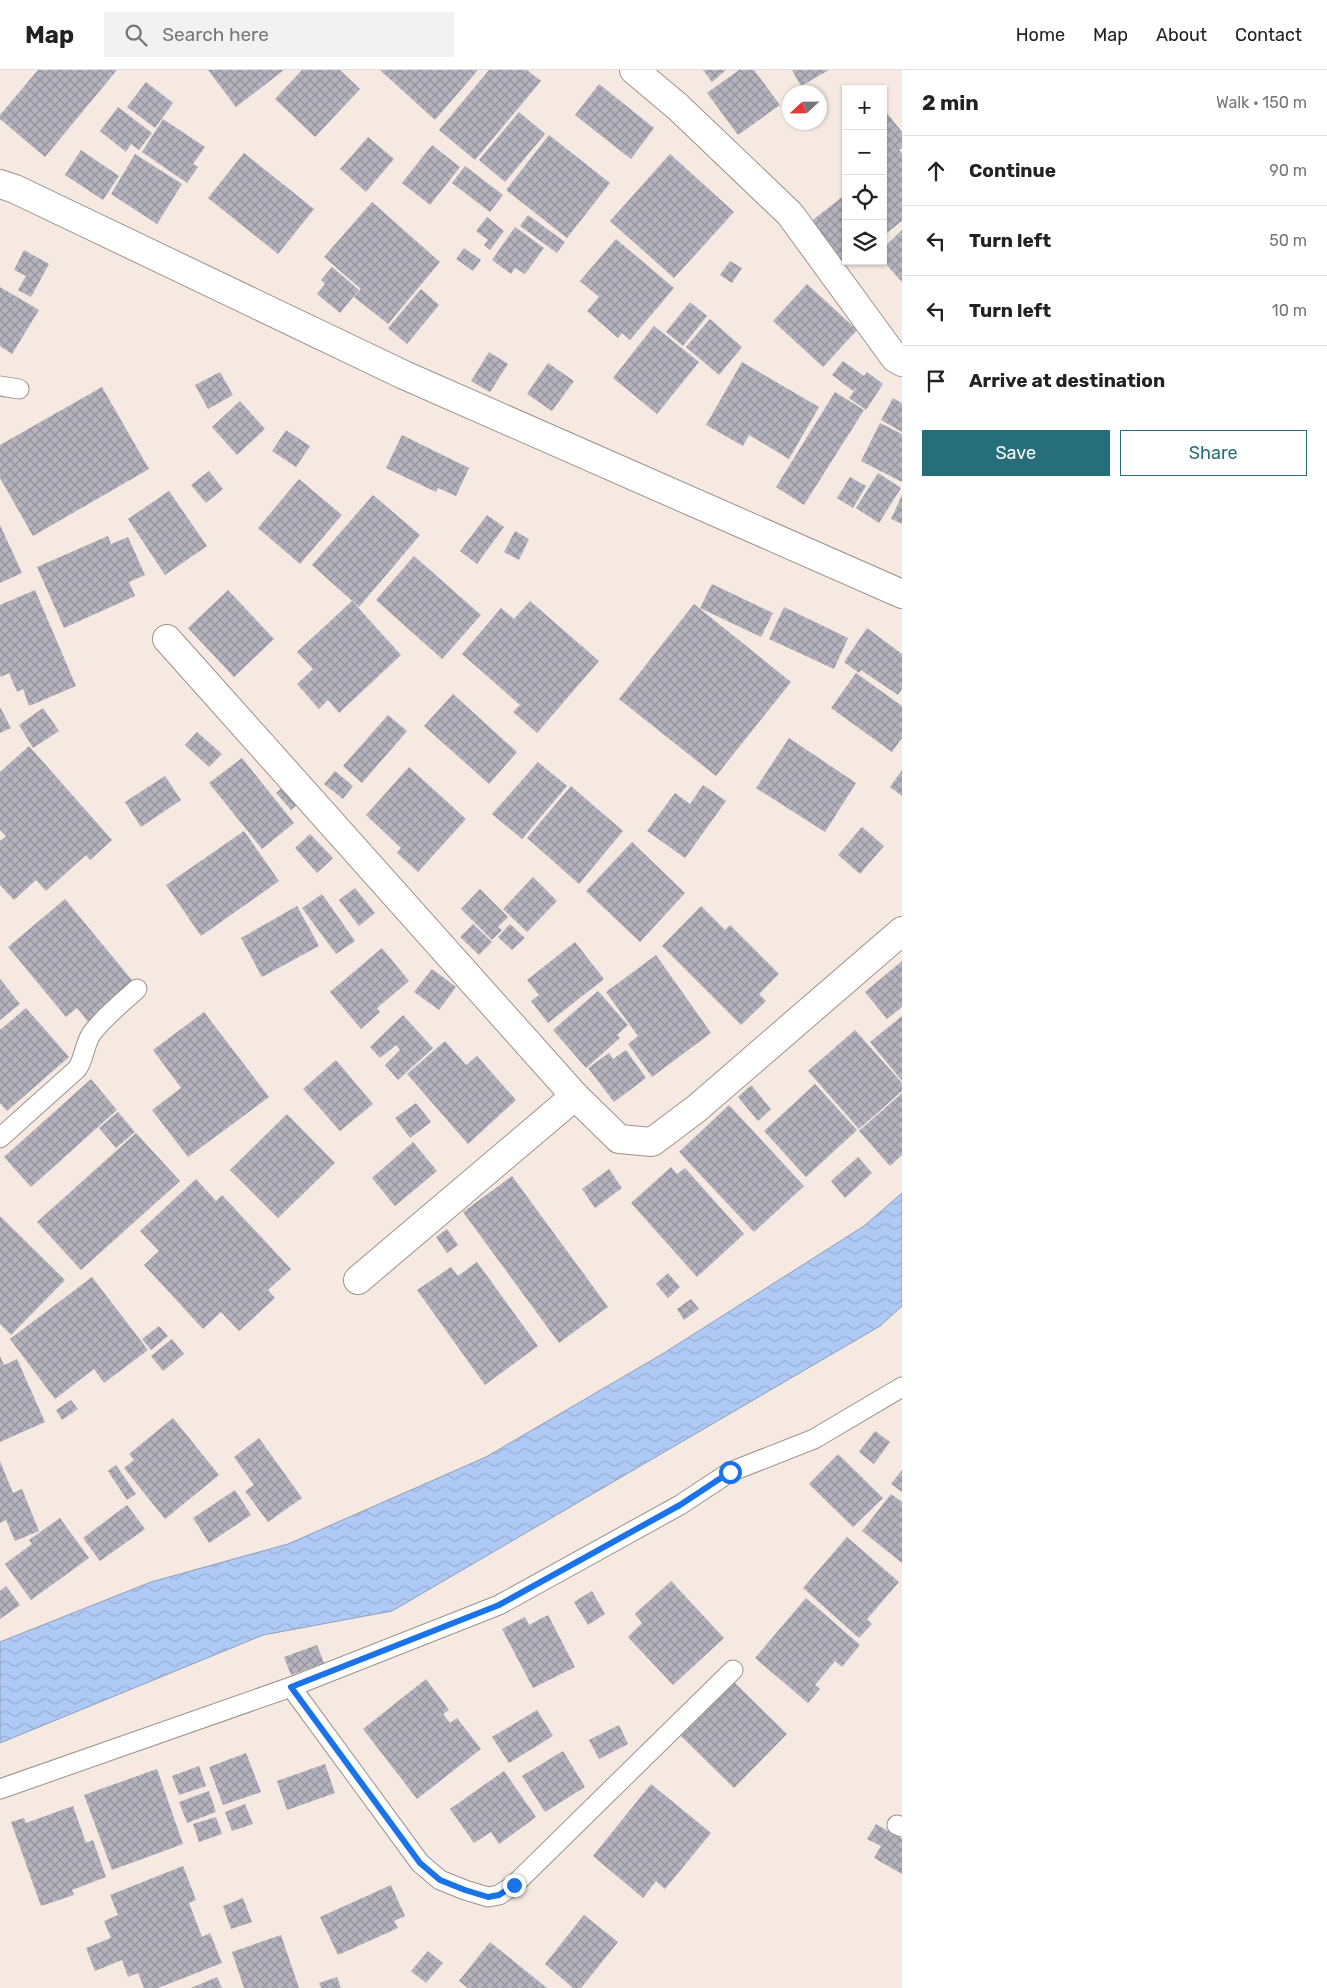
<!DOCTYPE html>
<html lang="en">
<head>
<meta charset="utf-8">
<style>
  :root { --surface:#fff; --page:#f2f2f2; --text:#222; --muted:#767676; --line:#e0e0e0; --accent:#266f7a }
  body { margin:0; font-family:Rubik,sans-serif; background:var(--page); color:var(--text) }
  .controls { position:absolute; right:15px; top:15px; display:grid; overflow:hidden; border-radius:0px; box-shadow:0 1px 4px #0004 }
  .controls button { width:45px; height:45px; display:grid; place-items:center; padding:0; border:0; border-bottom:1px solid var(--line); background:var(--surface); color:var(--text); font:25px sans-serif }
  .compass { position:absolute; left:782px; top:15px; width:45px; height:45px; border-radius:50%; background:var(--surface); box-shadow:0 1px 4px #0004; rotate:248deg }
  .stop { position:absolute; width:15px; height:15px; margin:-11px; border:4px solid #1a73e8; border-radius:50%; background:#fff }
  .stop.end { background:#1a73e8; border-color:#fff; box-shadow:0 1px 5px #0008 }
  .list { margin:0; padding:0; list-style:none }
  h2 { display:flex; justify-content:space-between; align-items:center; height:65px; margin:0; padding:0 20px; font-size:21px }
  h2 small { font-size:16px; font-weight:400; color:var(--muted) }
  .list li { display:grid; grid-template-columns:32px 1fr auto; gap:15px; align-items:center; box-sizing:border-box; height:70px; padding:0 20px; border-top:1px solid var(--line) }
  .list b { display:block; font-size:19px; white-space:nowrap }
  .list em { font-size:16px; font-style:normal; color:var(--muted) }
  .actions { display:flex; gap:10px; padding:15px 20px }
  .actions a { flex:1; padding:11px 0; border:1px solid var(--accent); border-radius:0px; text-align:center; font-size:18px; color:var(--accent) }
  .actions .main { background:var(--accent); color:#fff }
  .icon { flex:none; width:28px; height:28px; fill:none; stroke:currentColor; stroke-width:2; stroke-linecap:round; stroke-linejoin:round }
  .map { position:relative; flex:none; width:902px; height:1918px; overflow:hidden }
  header { display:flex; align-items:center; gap:30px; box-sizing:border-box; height:70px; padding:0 25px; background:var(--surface); border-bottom:1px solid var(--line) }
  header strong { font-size:24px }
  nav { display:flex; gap:28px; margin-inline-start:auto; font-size:18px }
  .search { width:350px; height:45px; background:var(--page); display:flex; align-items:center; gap:12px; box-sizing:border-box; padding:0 18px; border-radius:0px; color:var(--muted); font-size:19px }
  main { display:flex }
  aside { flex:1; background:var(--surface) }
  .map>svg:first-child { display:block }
  .water { fill:url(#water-waves); stroke:#8d9ebc }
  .building { fill:url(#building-cross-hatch) }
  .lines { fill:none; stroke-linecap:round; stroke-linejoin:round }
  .service-casing { stroke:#9d928b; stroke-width:21 }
  .minor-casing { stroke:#9d928b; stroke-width:30 }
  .tertiary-casing { stroke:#9d928b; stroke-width:30 }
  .service { stroke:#fff; stroke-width:19 }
  .minor { stroke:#fff; stroke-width:28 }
  .tertiary { stroke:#fff; stroke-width:28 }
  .route { stroke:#1a73e8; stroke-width:6 }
</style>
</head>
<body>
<header>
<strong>Map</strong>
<div class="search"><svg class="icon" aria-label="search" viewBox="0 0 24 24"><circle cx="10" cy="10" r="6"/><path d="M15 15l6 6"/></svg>Search here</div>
<nav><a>Home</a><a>Map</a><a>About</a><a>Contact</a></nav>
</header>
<main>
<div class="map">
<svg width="902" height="1918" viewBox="0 0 902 1918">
  <defs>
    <pattern id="water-waves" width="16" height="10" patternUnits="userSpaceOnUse" patternTransform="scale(1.25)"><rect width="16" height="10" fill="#b0caf6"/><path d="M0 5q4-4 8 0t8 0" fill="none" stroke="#98aed4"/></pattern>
    <pattern id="building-cross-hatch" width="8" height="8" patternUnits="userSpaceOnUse" patternTransform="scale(1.25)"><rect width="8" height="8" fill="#b4b3be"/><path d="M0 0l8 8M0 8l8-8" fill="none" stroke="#94929b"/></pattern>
  </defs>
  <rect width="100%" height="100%" fill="#f5e9e2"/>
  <polygon class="water" points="902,1123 902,1236 880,1256 392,1541 263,1565 0,1673 0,1572 151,1512 288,1474 486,1387 664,1283 864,1156"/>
  <g class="building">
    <polygon points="38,0 117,0 45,87 0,49 0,45"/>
    <polygon points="208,0 284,0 236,37"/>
    <polygon points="302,0 340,0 360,19 315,67 275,29"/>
    <polygon points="380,0 478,0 435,50"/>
    <polygon points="489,0 527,0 541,11 475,90 439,60"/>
    <polygon points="703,0 726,0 712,12"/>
    <polygon points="739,0 754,0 780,35 738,65 707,23"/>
    <polygon points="792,0 829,0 801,16"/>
    <polygon points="146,12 173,33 155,58 127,37"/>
    <polygon points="599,14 654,58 631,89 575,45"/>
    <polygon points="118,37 152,63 139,80 131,74 126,82 100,61"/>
    <polygon points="883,38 902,62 902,78 899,80 902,83 902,151 883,166"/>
    <polygon points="519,42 545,64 505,112 479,90"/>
    <polygon points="163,49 205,77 193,94 198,97 187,113 142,82"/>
    <polygon points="549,65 610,113 567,168 506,120"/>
    <polygon points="368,67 394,89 366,122 340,99"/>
    <polygon points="432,75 460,97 430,135 402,113"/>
    <polygon points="81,80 119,106 103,130 65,105"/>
    <polygon points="244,83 314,139 278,184 208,128"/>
    <polygon points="135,84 182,114 157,154 111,124"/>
    <polygon points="670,84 734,142 674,208 610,151"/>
    <polygon points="465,96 503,125 490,142 452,113"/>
    <polygon points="846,124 846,191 851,191 843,197 809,153"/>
    <polygon points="372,132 440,192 388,254 354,227 361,219 324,187"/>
    <polygon points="528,145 565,172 557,183 520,156"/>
    <polygon points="487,147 504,161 490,180 484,175 488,170 476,161"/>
    <polygon points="515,157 544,178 525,204 515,198 511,204 492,190"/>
    <polygon points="902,160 902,212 883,191 883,178"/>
    <polygon points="616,169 674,218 630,270 622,263 618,268 587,241 599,227 580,211"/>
    <polygon points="464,178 481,190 473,201 456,189"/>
    <polygon points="24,180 49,194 31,227 18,220 26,206 14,200"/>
    <polygon points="730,191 742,198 732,213 720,205"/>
    <polygon points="332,197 359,220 340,243 317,224 325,214 321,210"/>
    <polygon points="807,214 857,260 823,297 773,251"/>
    <polygon points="0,217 39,240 12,284 0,276"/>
    <polygon points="421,219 439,235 407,274 388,258"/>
    <polygon points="690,232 707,246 683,276 666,262"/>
    <polygon points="710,249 742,277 719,305 686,277"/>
    <polygon points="654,256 699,292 657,344 613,308"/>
    <polygon points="489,282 508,294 490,322 471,311"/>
    <polygon points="843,291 864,306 867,302 883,314 866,340 849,328 857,317 853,321 832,305"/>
    <polygon points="742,292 819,337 789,389 749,365 743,376 706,355"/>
    <polygon points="548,293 574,311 552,341 527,324"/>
    <polygon points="220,302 233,325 208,339 195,315"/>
    <polygon points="102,317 149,399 33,466 0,408 0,375"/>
    <polygon points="835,322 864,340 804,435 776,417"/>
    <polygon points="893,328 902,333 902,362 881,350"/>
    <polygon points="240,331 265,359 237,385 212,357"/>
    <polygon points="880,353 902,364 902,412 861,391"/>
    <polygon points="286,360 310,376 296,397 272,381"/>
    <polygon points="402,365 469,398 456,426 438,418 436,422 386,398"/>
    <polygon points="209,401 223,419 206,433 191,415"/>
    <polygon points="878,403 901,418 879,453 856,438"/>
    <polygon points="850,407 866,416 853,438 837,428"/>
    <polygon points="299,409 342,445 300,494 258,458"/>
    <polygon points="169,421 207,476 165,505 128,449"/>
    <polygon points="373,425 420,465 359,537 312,495"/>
    <polygon points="902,425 902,454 891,449"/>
    <polygon points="487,445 504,457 477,494 460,481"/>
    <polygon points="0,455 22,503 0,513"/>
    <polygon points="515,461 529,469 519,490 504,482"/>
    <polygon points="108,466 111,474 128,467 145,505 129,512 135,526 64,558 37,497"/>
    <polygon points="414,486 481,545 442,589 376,530"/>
    <polygon points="712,514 773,543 761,567 700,538"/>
    <polygon points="35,520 76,616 29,636 23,619 17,622 9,603 1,607 0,605 0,535"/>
    <polygon points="228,520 274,569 234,607 188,558"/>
    <polygon points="352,531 401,585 339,643 328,630 319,639 297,614 313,599 297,582"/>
    <polygon points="530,531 599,591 537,663 513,642 520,635 462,584 501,538 514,549"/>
    <polygon points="694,534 791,612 716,706 619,629"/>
    <polygon points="784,537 848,568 834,599 769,569"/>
    <polygon points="867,558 902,584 902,619 898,625 861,600 859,603 844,592"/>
    <polygon points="856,603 902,636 902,668 892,682 831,638"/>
    <polygon points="453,624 517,682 489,714 424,656"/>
    <polygon points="0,637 11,658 0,663"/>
    <polygon points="43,638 59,661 33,678 19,655"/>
    <polygon points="388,645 407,661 362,713 343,696"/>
    <polygon points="197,662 222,684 209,697 185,675"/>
    <polygon points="789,668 856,713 825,762 756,718"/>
    <polygon points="29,676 112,770 90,790 86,785 46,821 36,810 14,830 0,815 0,771 6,766 0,760 0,702"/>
    <polygon points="242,688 294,753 262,779 209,713"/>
    <polygon points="538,692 567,716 522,769 492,744"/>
    <polygon points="409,697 466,749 418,802 397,783 401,778 366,745"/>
    <polygon points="902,700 902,726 890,717"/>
    <polygon points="335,701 353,716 343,729 324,714"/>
    <polygon points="165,706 181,730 141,757 125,732"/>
    <polygon points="703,715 726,731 685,788 647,761 675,723 690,734"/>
    <polygon points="284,716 298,734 291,740 276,723"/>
    <polygon points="571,716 623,761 579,814 527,768"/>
    <polygon points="862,757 884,776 860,804 838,785"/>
    <polygon points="244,761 279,811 201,866 166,815"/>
    <polygon points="310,764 333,788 317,803 295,778"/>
    <polygon points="632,772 685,823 640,872 586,821"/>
    <polygon points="533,807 557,831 527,862 503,839"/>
    <polygon points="355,818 375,843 359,856 339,830"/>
    <polygon points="480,819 508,847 498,857 502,860 492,870 461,839"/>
    <polygon points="322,824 355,871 336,884 302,838"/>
    <polygon points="65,829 135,914 89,953 77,938 66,947 8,877"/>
    <polygon points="297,836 319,876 262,907 241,868"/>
    <polygon points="701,836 725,860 730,855 779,904 759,924 766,931 741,955 662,876"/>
    <polygon points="473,854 492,872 479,885 460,867"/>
    <polygon points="510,854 525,868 512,880 498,867"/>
    <polygon points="575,872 604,909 548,953 531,931 539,925 527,910"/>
    <polygon points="382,878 409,911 377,938 380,942 361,959 330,922"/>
    <polygon points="656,885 711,963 652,1007 628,974 638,966 606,922"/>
    <polygon points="902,891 902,937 887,949 865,922"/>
    <polygon points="432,899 456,917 439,940 414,922"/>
    <polygon points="0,909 20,934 0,950"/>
    <polygon points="598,921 628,955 617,965 620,968 586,998 553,960"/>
    <polygon points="26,938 69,987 7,1041 0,1033 0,960"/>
    <polygon points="204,942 269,1027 188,1087 152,1040 181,1018 153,980"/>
    <polygon points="403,945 433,978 398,1010 385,995 400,980 396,975 380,988 370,977"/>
    <polygon points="902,946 902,1011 870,972"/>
    <polygon points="855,960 902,1013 902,1021 859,1059 808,1001"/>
    <polygon points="445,971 466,995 477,986 516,1030 468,1074 407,1004"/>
    <polygon points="626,980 646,1008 614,1032 588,998 609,983 613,989"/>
    <polygon points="336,990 373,1034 340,1061 303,1019"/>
    <polygon points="91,1009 117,1040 31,1117 4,1087"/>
    <polygon points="815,1014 857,1060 806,1107 764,1061"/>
    <polygon points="751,1015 771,1039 758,1051 738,1027"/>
    <polygon points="902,1023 902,1085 890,1096 859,1061"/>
    <polygon points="416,1033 431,1052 410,1068 395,1048"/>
    <polygon points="729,1035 804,1116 754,1162 679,1082"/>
    <polygon points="118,1042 135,1062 116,1078 99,1058"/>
    <polygon points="287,1044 335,1093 278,1148 230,1100"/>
    <polygon points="136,1063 180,1111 81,1200 37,1152"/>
    <polygon points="413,1072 437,1101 395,1136 372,1108"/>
    <polygon points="858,1087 872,1103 845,1128 831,1111"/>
    <polygon points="671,1097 677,1104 685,1098 744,1164 697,1207 631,1133"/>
    <polygon points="609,1099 622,1118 595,1138 582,1119"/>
    <polygon points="512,1106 608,1237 559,1273 463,1142"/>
    <polygon points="196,1109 216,1131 222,1125 291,1199 268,1220 275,1228 239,1261 221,1242 203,1259 144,1195 159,1181 140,1161"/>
    <polygon points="0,1146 65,1210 11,1265 0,1254"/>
    <polygon points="447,1159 458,1175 447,1183 436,1167"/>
    <polygon points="477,1192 538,1276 485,1315 417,1220 451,1197 458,1206"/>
    <polygon points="668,1203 680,1217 668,1228 656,1214"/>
    <polygon points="92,1207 148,1280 104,1313 94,1299 55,1329 10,1269"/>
    <polygon points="691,1229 699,1239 684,1250 677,1239"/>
    <polygon points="159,1256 168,1266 151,1280 142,1269"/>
    <polygon points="172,1269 184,1284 163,1301 151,1286"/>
    <polygon points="0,1286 4,1295 17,1289 45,1352 0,1372"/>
    <polygon points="71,1330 78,1339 62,1350 56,1340"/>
    <polygon points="173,1348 219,1405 165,1449 124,1398 134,1390 129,1384"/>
    <polygon points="875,1361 890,1372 874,1394 859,1382"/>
    <polygon points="259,1368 302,1428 268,1452 245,1421 254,1415 234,1387"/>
    <polygon points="838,1384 883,1428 853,1457 809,1414"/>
    <polygon points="0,1391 13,1423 22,1419 39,1461 15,1471 6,1450 0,1453"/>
    <polygon points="116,1395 136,1424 127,1430 108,1401"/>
    <polygon points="902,1400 902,1422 891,1414"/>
    <polygon points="235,1420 251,1445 209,1473 193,1448"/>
    <polygon points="891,1424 902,1432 902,1493 862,1461"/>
    <polygon points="127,1435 145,1459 100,1491 83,1468"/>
    <polygon points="60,1448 89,1488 31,1530 5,1494 32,1474 29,1470"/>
    <polygon points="847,1467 899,1512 867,1549 872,1554 859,1568 803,1518"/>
    <polygon points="671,1511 724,1568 673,1615 628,1567 642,1553 635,1544"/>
    <polygon points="6,1516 20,1535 0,1549 0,1521"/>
    <polygon points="592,1521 605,1544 588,1555 574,1532"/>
    <polygon points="806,1528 860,1575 842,1597 835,1591 815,1615 820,1619 808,1633 755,1588"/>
    <polygon points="548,1545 575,1597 533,1618 502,1559 525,1547 529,1555"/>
    <polygon points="317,1575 324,1593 291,1605 284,1587"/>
    <polygon points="426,1609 449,1640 443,1644 450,1653 457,1648 481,1679 417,1729 363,1659"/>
    <polygon points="733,1611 787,1664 734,1718 680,1665"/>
    <polygon points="537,1640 553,1666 509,1693 492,1667"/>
    <polygon points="619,1655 628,1674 599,1689 589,1670"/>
    <polygon points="563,1681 585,1717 545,1742 522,1706"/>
    <polygon points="246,1683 261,1722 223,1735 209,1697"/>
    <polygon points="325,1694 335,1723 287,1740 277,1711"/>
    <polygon points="199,1696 206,1716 179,1725 172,1706"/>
    <polygon points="157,1699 183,1774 112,1800 84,1725"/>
    <polygon points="504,1701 536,1747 499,1774 491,1762 474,1773 450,1739"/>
    <polygon points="651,1714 711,1763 665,1819 656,1811 643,1828 593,1786"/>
    <polygon points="209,1721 216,1742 187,1753 179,1732"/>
    <polygon points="245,1734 253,1754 232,1761 225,1742"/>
    <polygon points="73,1736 86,1773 93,1770 106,1807 72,1820 74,1825 41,1836 11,1752 24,1748 26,1753"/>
    <polygon points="216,1747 222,1764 199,1772 193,1754"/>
    <polygon points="876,1754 902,1769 902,1804 874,1788 881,1776 867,1769"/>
    <polygon points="183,1796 196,1830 189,1833 202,1867 210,1863 222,1893 158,1918 144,1918 138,1903 128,1907 122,1890 95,1901 86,1878 111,1868 104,1851 118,1845 110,1825"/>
    <polygon points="391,1815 405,1846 394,1851 398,1858 338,1885 320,1847"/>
    <polygon points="243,1828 252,1852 231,1859 223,1836"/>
    <polygon points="584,1845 618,1872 581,1918 573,1918 545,1894"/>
    <polygon points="281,1865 299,1918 244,1918 232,1882"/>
    <polygon points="490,1872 547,1918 468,1918 459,1911"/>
    <polygon points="428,1881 443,1893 426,1913 411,1901"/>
    <polygon points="217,1907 222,1918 191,1918"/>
    <polygon points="337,1907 341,1918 321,1918 319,1913"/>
  </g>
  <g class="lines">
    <defs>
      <g id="service">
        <polyline points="0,316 19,319"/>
        <path d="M0,1068l77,-69c8,-11 7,-25 15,-36 12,-16 30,-30 45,-44"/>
        <polyline points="291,1617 420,1793 440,1810 465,1820 488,1827 499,1825 514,1815 733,1600"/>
        <polyline points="0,1719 291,1617 499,1535 680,1435 730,1402 814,1369 902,1317"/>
        <polyline points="897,1755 902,1757"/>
      </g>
      <g id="minor">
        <polyline points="634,0 678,37 790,144 895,288 902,292"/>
        <polyline points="167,569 575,1026 619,1069 652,1072 696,1039 902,861"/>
        <polyline points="358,1210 575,1026"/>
      </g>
      <polyline id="tertiary" points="0,114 15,119 404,305 902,524"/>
    </defs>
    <use href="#service" class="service-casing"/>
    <use href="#minor" class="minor-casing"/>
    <use href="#tertiary" class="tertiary-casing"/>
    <use href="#service" class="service"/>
    <use href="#minor" class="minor"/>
    <use href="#tertiary" class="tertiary"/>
  </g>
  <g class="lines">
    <polyline class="route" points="514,1815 499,1825 488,1827 465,1820 440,1810 420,1793 291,1617 499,1535 680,1435 730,1402"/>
  </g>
</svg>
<div class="controls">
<button>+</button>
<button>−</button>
<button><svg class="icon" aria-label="locate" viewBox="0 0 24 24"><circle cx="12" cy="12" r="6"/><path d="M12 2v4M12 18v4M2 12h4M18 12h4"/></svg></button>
<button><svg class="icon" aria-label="layers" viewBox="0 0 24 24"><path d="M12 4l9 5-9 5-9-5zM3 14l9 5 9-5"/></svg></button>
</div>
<svg class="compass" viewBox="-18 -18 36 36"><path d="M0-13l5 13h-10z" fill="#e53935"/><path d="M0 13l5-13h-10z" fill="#767676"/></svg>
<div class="stop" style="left:730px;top:1402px"></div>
<div class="stop end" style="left:514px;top:1815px"></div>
</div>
<aside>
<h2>2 min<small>Walk · 150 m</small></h2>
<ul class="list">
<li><svg class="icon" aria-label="ahead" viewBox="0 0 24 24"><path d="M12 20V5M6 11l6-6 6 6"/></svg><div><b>Continue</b></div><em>90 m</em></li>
<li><svg class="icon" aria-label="left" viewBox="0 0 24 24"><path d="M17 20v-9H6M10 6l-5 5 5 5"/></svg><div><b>Turn left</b></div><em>50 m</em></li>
<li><svg class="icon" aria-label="left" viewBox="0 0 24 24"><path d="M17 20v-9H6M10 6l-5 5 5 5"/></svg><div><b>Turn left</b></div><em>10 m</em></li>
<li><svg class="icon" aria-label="arrive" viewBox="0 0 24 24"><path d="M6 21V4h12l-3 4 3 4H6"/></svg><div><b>Arrive at destination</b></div></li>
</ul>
<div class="actions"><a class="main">Save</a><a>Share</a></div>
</aside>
</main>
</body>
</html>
